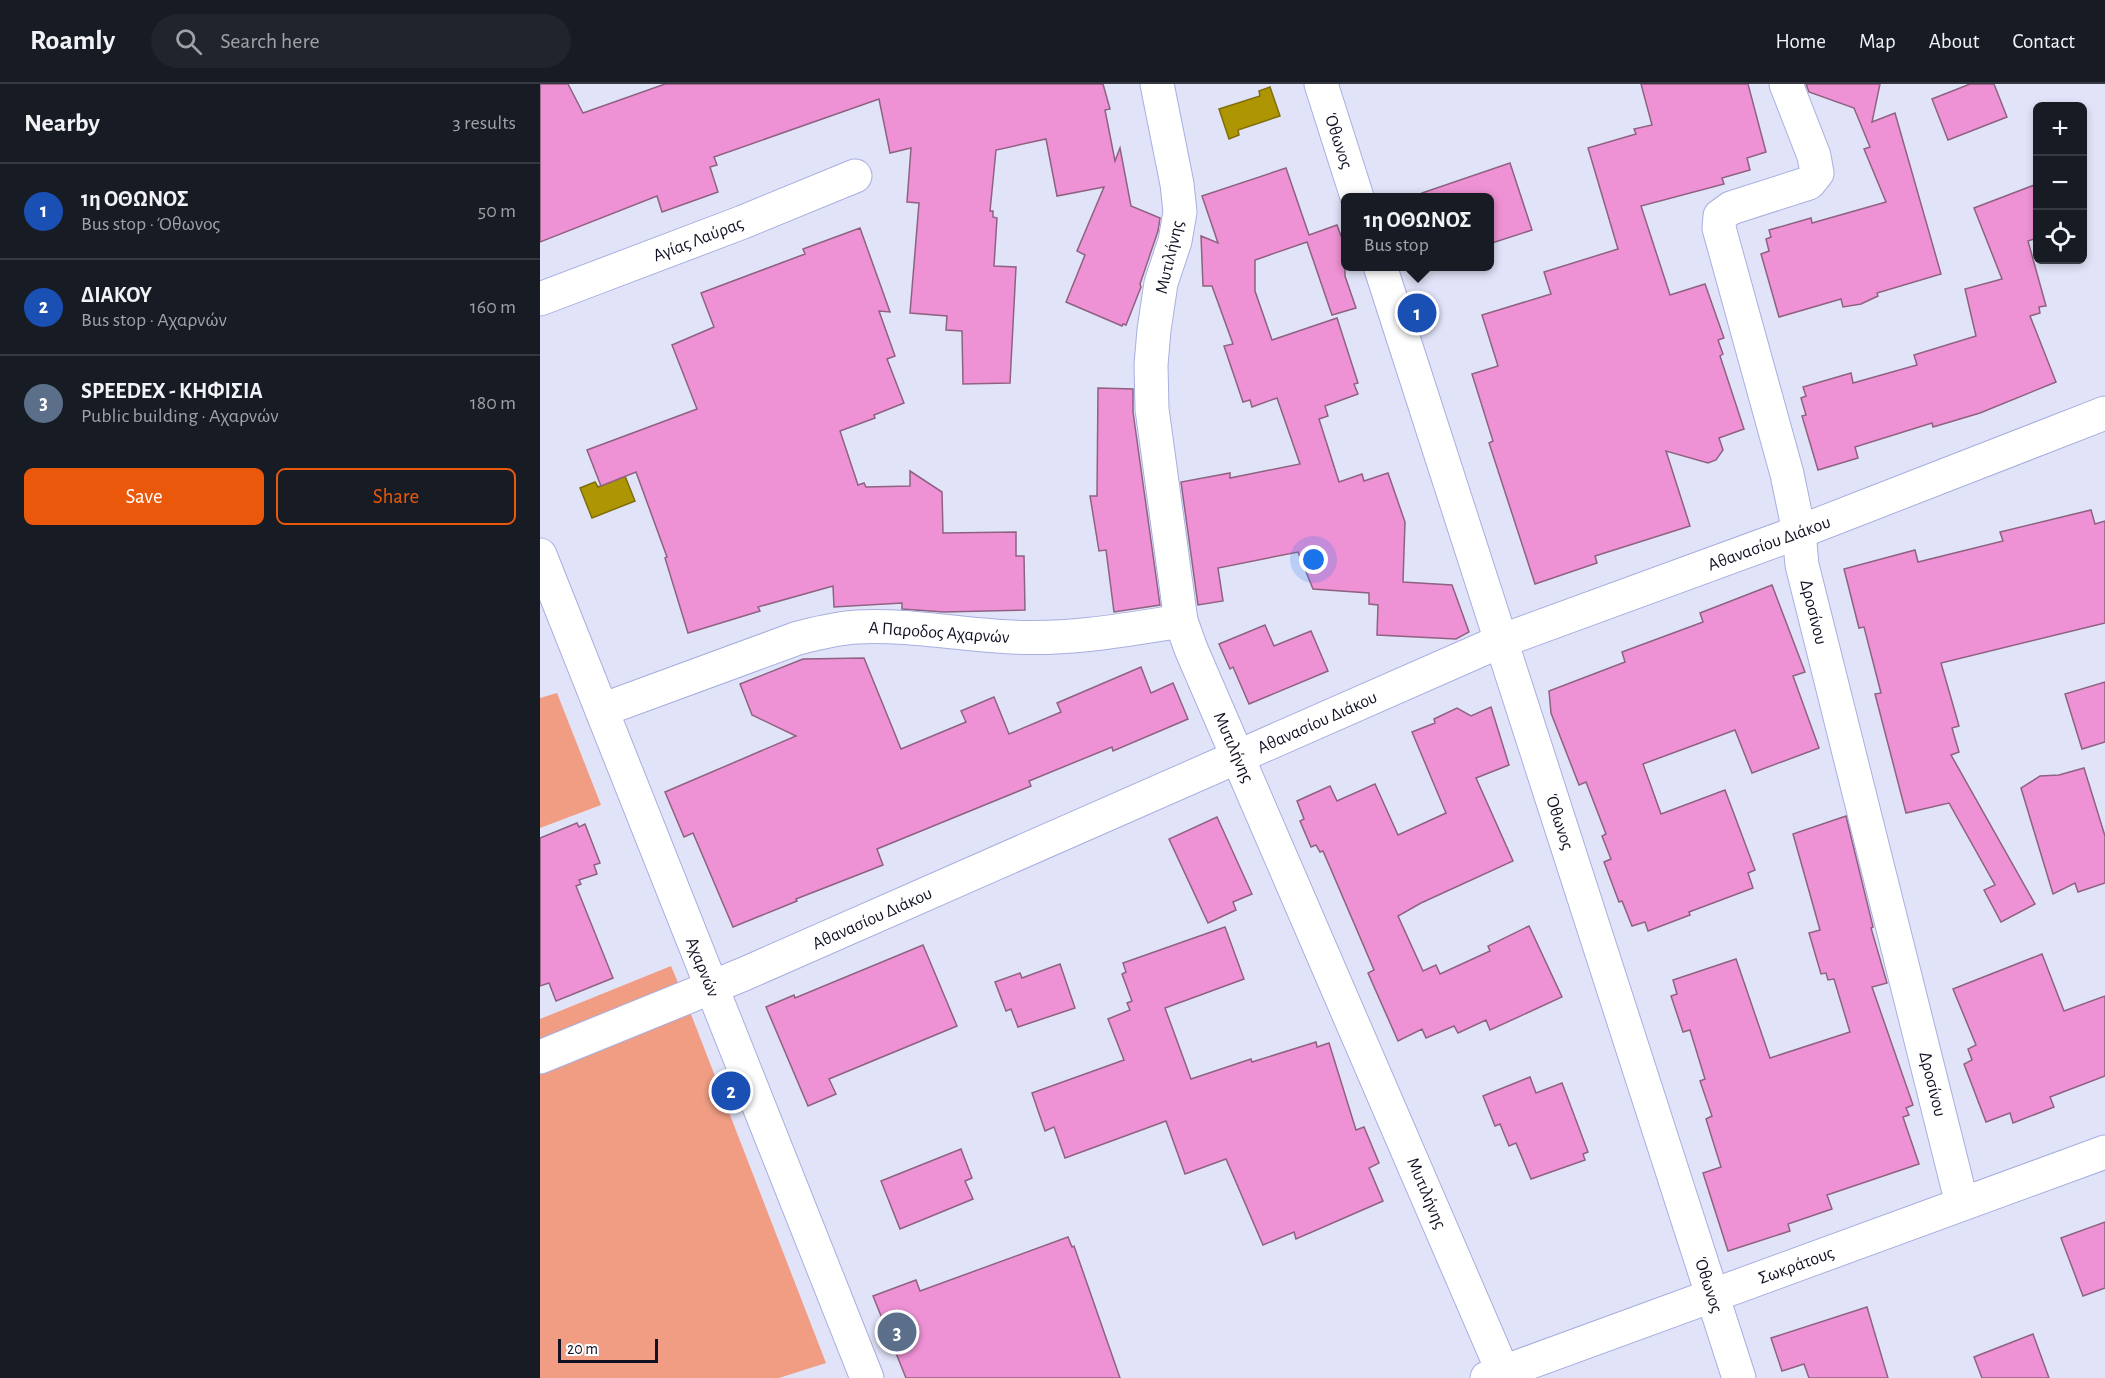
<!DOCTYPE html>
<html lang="en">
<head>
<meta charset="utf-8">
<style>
  :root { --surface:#171b24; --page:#20242c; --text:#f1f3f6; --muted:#9ea1a6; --line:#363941; --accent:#ea580c }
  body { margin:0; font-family:"Alegreya Sans",sans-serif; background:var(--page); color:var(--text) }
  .controls { position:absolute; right:18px; top:18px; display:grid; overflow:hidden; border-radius:9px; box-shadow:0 3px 9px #0003 }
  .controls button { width:54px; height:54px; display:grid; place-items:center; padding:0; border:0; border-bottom:2px solid var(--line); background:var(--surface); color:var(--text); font:30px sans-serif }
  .scale { position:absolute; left:18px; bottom:15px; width:100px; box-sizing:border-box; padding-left:6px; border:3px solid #101223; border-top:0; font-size:16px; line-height:21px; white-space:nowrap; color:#101223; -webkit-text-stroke:4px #fff; paint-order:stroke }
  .you { position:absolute; left:774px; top:476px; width:21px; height:21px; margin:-15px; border:4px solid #fff; border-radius:50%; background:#1a73e8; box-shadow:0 0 0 9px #1a73e833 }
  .badge { display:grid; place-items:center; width:39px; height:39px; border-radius:50%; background:var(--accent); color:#fff; font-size:20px; font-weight:700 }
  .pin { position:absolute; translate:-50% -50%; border:3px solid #fff; box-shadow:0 2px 6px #0006 }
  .popup { position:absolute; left:801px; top:109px; width:153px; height:78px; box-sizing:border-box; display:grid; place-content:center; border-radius:9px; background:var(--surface); filter:drop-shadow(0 2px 4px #0005); font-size:20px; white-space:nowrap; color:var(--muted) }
  .popup b { font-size:22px; color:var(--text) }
  .popup::after { content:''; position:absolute; left:50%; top:100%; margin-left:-12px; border:12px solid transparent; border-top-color:var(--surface) }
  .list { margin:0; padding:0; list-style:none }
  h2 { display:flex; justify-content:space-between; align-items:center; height:78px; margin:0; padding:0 24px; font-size:26px }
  h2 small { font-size:20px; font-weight:400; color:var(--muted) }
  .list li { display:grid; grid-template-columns:39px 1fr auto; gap:18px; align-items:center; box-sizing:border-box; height:96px; padding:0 24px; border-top:2px solid var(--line) }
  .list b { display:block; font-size:22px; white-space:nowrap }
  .list p { margin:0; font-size:20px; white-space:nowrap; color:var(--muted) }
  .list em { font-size:20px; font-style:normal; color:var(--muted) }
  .actions { display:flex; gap:12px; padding:18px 24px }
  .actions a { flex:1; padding:14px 0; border:2px solid var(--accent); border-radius:9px; text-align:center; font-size:21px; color:var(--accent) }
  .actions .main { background:var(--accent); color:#fff }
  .icon { flex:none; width:33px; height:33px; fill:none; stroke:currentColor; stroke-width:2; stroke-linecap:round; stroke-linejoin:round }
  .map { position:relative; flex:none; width:1565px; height:1294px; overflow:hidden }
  header { display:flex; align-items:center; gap:36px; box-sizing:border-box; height:84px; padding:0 30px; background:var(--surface); border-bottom:2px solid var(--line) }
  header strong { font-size:28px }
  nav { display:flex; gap:33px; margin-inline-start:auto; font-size:21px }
  .search { width:420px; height:54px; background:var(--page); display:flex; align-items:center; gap:15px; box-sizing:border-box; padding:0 21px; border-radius:33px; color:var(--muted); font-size:22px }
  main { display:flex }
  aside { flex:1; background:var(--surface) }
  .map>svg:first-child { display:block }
  .green { fill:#f09d83 }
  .water { fill:#ad9602; stroke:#7e6e0c; stroke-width:1.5 }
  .building { fill:#ef92d5; stroke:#8e6280; stroke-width:1.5 }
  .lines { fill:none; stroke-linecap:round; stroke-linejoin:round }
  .minor-casing { stroke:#a8afdf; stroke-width:35 }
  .minor { stroke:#fff; stroke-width:33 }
  .labels { text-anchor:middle; stroke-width:4.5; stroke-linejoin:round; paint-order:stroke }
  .street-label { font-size:18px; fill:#101223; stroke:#fff }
</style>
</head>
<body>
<header>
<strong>Roamly</strong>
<div class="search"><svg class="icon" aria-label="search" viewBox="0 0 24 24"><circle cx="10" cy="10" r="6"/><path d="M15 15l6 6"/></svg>Search here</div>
<nav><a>Home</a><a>Map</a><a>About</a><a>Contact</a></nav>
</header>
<main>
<aside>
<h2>Nearby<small>3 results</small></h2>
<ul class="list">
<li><span class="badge" style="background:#1a4fb4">1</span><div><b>1η ΟΘΩΝΟΣ</b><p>Bus stop · Όθωνος</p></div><em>50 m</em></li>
<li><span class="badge" style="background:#1a4fb4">2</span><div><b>ΔΙΑΚΟΥ</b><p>Bus stop · Αχαρνών</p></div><em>160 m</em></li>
<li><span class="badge" style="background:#5c6f8a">3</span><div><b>SPEEDEX - ΚΗΦΙΣΙΑ</b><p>Public building · Αχαρνών</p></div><em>180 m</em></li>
</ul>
<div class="actions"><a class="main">Save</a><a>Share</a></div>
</aside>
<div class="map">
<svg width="1565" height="1294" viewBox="0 0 1565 1294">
  <rect width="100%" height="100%" fill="#e1e4f9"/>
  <g class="green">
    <polygon points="17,609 61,721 0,744 0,614"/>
    <polygon points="131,882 149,925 286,1279 239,1294 0,1294 0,935"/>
  </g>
  <g class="water">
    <polygon points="730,3 740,32 698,46 699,51 689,55 679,25 720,12 719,7"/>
    <polygon points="85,392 95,417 52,434 40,404 55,398 58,403"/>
  </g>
  <g class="building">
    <polygon points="0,0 28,0 43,29 125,0 563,0 570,25 565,26 575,77 580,64 591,122 620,134 618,147 600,200 601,203 586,241 583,240 582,242 526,218 545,171 537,167 564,103 517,112 506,55 456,66 450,127 453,127 453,133 457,134 454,182 476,183 470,299 423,300 422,247 406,246 407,232 370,229 379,119 367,118 371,64 350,69 339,15 174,73 177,81 170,83 178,108 122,128 117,112 0,158"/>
    <polygon points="1101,0 1208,0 1226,68 1207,74 1210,86 1182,94 1184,100 1101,122 1130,211 1165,200 1184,254 1178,256 1183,270 1180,272 1204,345 1179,354 1183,366 1176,376 1168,379 1126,367 1150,442 1055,472 1057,479 995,500 949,359 953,357 932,290 958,282 942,231 1011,210 1004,188 1078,165 1048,64 1096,50 1094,45 1112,41"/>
    <polygon points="1266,0 1340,0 1332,38 1355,29 1401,190 1337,209 1338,212 1321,220 1303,223 1301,215 1239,233 1221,170 1229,167 1226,155 1231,153 1229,146 1271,134 1272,139 1346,118 1324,65 1330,63 1314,24 1269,8"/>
    <polygon points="1430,0 1454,0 1467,33 1408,56 1392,15"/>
    <polygon points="970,79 992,146 949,160 949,114 883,114 882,109"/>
    <polygon points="746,84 769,151 797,141 805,163 805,192 816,224 792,231 767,158 715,176 715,207 732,256 797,234 818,299 814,300 818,310 785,322 788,332 779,335 799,398 822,390 824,397 848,389 865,438 863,498 912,501 929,548 916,555 837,551 838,521 829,520 829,509 773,505 758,468 678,484 683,517 658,521 641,398 690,389 690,394 760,380 737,314 712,323 710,316 703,318 684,262 693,260 672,202 663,202 661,152 678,159 662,112"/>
    <polygon points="1497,100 1497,154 1488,157 1506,222 1499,223 1500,229 1490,232 1516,298 1440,329 1393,343 1392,339 1315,363 1318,374 1278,386 1262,332 1266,331 1261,314 1266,312 1263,303 1311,289 1313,299 1377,281 1374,271 1436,252 1425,205 1462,195 1434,124"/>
    <polygon points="320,144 350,228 339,227 355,272 347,275 364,319 334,331 335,334 300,347 318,401 324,399 326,403 370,402 370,387 402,408 403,449 476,448 476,472 484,472 485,526 404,528 362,525 362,519 294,523 293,502 218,523 220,527 148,549 125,474 127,473 96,388 61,402 47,366 157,325 132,261 174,243 161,209 265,170 263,165"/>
    <polygon points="558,304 593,305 593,328 620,521 574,528 566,466 559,467 550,412 557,412"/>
    <polygon points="1551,426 1555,440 1565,437 1565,539 1401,579 1419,642 1412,644 1419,668 1411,671 1495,820 1461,838 1444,806 1455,801 1409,719 1366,729 1335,610 1341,609 1324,543 1319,544 1304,485 1375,466 1378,478 1463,457 1460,448"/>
    <polygon points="1232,501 1265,588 1253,592 1279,664 1212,689 1195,646 1103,680 1121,730 1185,706 1215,786 1208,789 1213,804 1149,828 1150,831 1108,847 1105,838 1092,842 1082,817 1079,818 1064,778 1071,775 1062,752 1066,750 1046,698 1039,701 1011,629 1009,607 1085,578 1082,568 1163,538 1160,529"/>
    <polygon points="725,541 734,562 771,547 788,587 709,620 693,583 690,585 679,560"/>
    <polygon points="324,574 361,665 426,638 421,627 454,613 469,650 521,628 517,619 601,583 611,609 633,599 648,635 573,667 572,663 489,697 491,702 337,765 343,781 256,815 257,817 193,843 153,749 144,753 125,708 256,652 212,631 200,600 263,575"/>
    <polygon points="1565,598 1565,658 1542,665 1525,610"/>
    <polygon points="951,623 969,681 936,694 973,777 881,819 858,832 883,887 896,881 900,890 950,867 948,862 989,842 1022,913 950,946 946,936 918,949 914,942 886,954 882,945 858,957 828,889 834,886 783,767 780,768 776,761 771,763 760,737 764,735 757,717 790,702 797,717 835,700 858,751 906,729 872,648 895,639 894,635 917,624 931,632"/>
    <polygon points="1544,684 1565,752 1565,799 1538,808 1535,799 1513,810 1481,704 1500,692 1519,691"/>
    <polygon points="1306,732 1333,843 1331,844 1347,899 1332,903 1373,1021 1366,1024 1369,1031 1363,1033 1379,1080 1287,1111 1292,1125 1248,1140 1250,1147 1188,1167 1163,1089 1181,1083 1166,1035 1172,1032 1160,997 1165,995 1150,946 1143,948 1131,912 1137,910 1133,896 1196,875 1230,974 1310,948 1294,895 1288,896 1286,889 1281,890 1269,849 1280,846 1253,750"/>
    <polygon points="677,733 712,810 693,818 696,826 668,839 629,755"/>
    <polygon points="37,739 39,743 45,740 60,779 54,781 57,790 39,796 41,800 36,802 73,894 16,917 9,899 0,902 0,754"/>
    <polygon points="685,843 704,895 625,924 651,995 711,975 712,978 776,958 777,963 789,959 816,1046 824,1043 839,1079 829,1084 843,1117 756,1155 754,1148 723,1161 686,1075 645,1090 626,1037 525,1074 514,1043 505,1047 492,1009 584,976 568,935 590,926 587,919 592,917 582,890 586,888 583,879"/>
    <polygon points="383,861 417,942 289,995 296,1010 268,1022 226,923 254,911 255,914"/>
    <polygon points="1502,870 1524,927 1565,912 1565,992 1510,1013 1514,1023 1473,1039 1470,1029 1446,1038 1424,980 1432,976 1428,965 1436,961 1413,905"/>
    <polygon points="520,880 535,924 478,943 471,925 466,927 455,898 480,889 482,894"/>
    <polygon points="990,993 996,1009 1022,999 1048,1068 1043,1070 1045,1076 991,1095 976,1059 969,1062 960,1040 955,1042 943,1012"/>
    <polygon points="421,1065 432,1094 425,1097 433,1115 360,1145 341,1097"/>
    <polygon points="1565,1138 1565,1204 1543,1212 1521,1154"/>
    <polygon points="528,1153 532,1163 534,1162 580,1294 366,1294 333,1212 376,1196 380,1207"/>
    <polygon points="1327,1223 1348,1294 1269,1294 1264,1280 1242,1287 1231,1254"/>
    <polygon points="1493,1250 1509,1294 1442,1294 1434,1273"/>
  </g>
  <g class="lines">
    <defs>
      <g id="minor">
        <polyline points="617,0 637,100 640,128 635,157 621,199 614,246 611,281 612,325 641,537 651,565 963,1288"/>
        <polyline points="781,0 817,113"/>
        <polyline points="1246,0 1274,72 1277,89 1269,99 1191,124 1180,132 1179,144 1247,390 1259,448 1262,481 1422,1120"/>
        <polyline points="840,182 1199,1294"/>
        <polyline points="0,215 203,138 315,92"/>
        <polyline points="0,471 327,1294"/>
        <path d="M62,626l196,-72c20,-5 39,-10 59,-11 51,-3 104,8 155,10 58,3 113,-7 169,-16"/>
        <polyline points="0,973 204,890 961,557 1259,448 1565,329"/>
        <polyline points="947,1294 1565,1068"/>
      </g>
    </defs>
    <use href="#minor" class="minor-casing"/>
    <use href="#minor" class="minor"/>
  </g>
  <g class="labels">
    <g class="street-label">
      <text transform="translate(799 57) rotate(72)" y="6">Όθωνος</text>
      <text transform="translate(158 155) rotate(-21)" y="6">Αγίας Λαύρας</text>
      <text transform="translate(629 173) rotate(-77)" y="6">Μυτιλήνης</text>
      <text transform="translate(1229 459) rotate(-20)" y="6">Αθανασίου Διάκου</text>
      <text transform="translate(1274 528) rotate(76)" y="6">Δροσίνου</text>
      <text transform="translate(399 548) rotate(4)" y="6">Α Παροδος Αχαρνών</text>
      <text transform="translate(777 638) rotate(-24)" y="6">Αθανασίου Διάκου</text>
      <text transform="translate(694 663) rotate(66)" y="6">Μυτιλήνης</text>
      <text transform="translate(1020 738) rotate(72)" y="6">Όθωνος</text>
      <text transform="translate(332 834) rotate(-24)" y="6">Αθανασίου Διάκου</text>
      <text transform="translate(163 883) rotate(68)" y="6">Αχαρνών</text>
      <text transform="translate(1393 1000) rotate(76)" y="6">Δροσίνου</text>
      <text transform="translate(887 1109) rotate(67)" y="6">Μυτιλήνης</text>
      <text transform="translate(1256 1181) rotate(-20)" y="6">Σωκράτους</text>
      <text transform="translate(1169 1201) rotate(72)" y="6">Όθωνος</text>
    </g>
  </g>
</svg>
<div class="controls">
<button>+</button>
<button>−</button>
<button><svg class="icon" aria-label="locate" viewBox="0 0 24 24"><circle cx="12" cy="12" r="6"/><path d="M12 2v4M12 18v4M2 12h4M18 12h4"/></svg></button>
</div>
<div class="scale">20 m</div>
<div class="you"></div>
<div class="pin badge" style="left:877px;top:229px;background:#1a4fb4">1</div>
<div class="popup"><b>1η ΟΘΩΝΟΣ</b>Bus stop</div>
<div class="pin badge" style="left:191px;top:1007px;background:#1a4fb4">2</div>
<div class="pin badge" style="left:357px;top:1248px;background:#5c6f8a">3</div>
</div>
</main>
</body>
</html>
